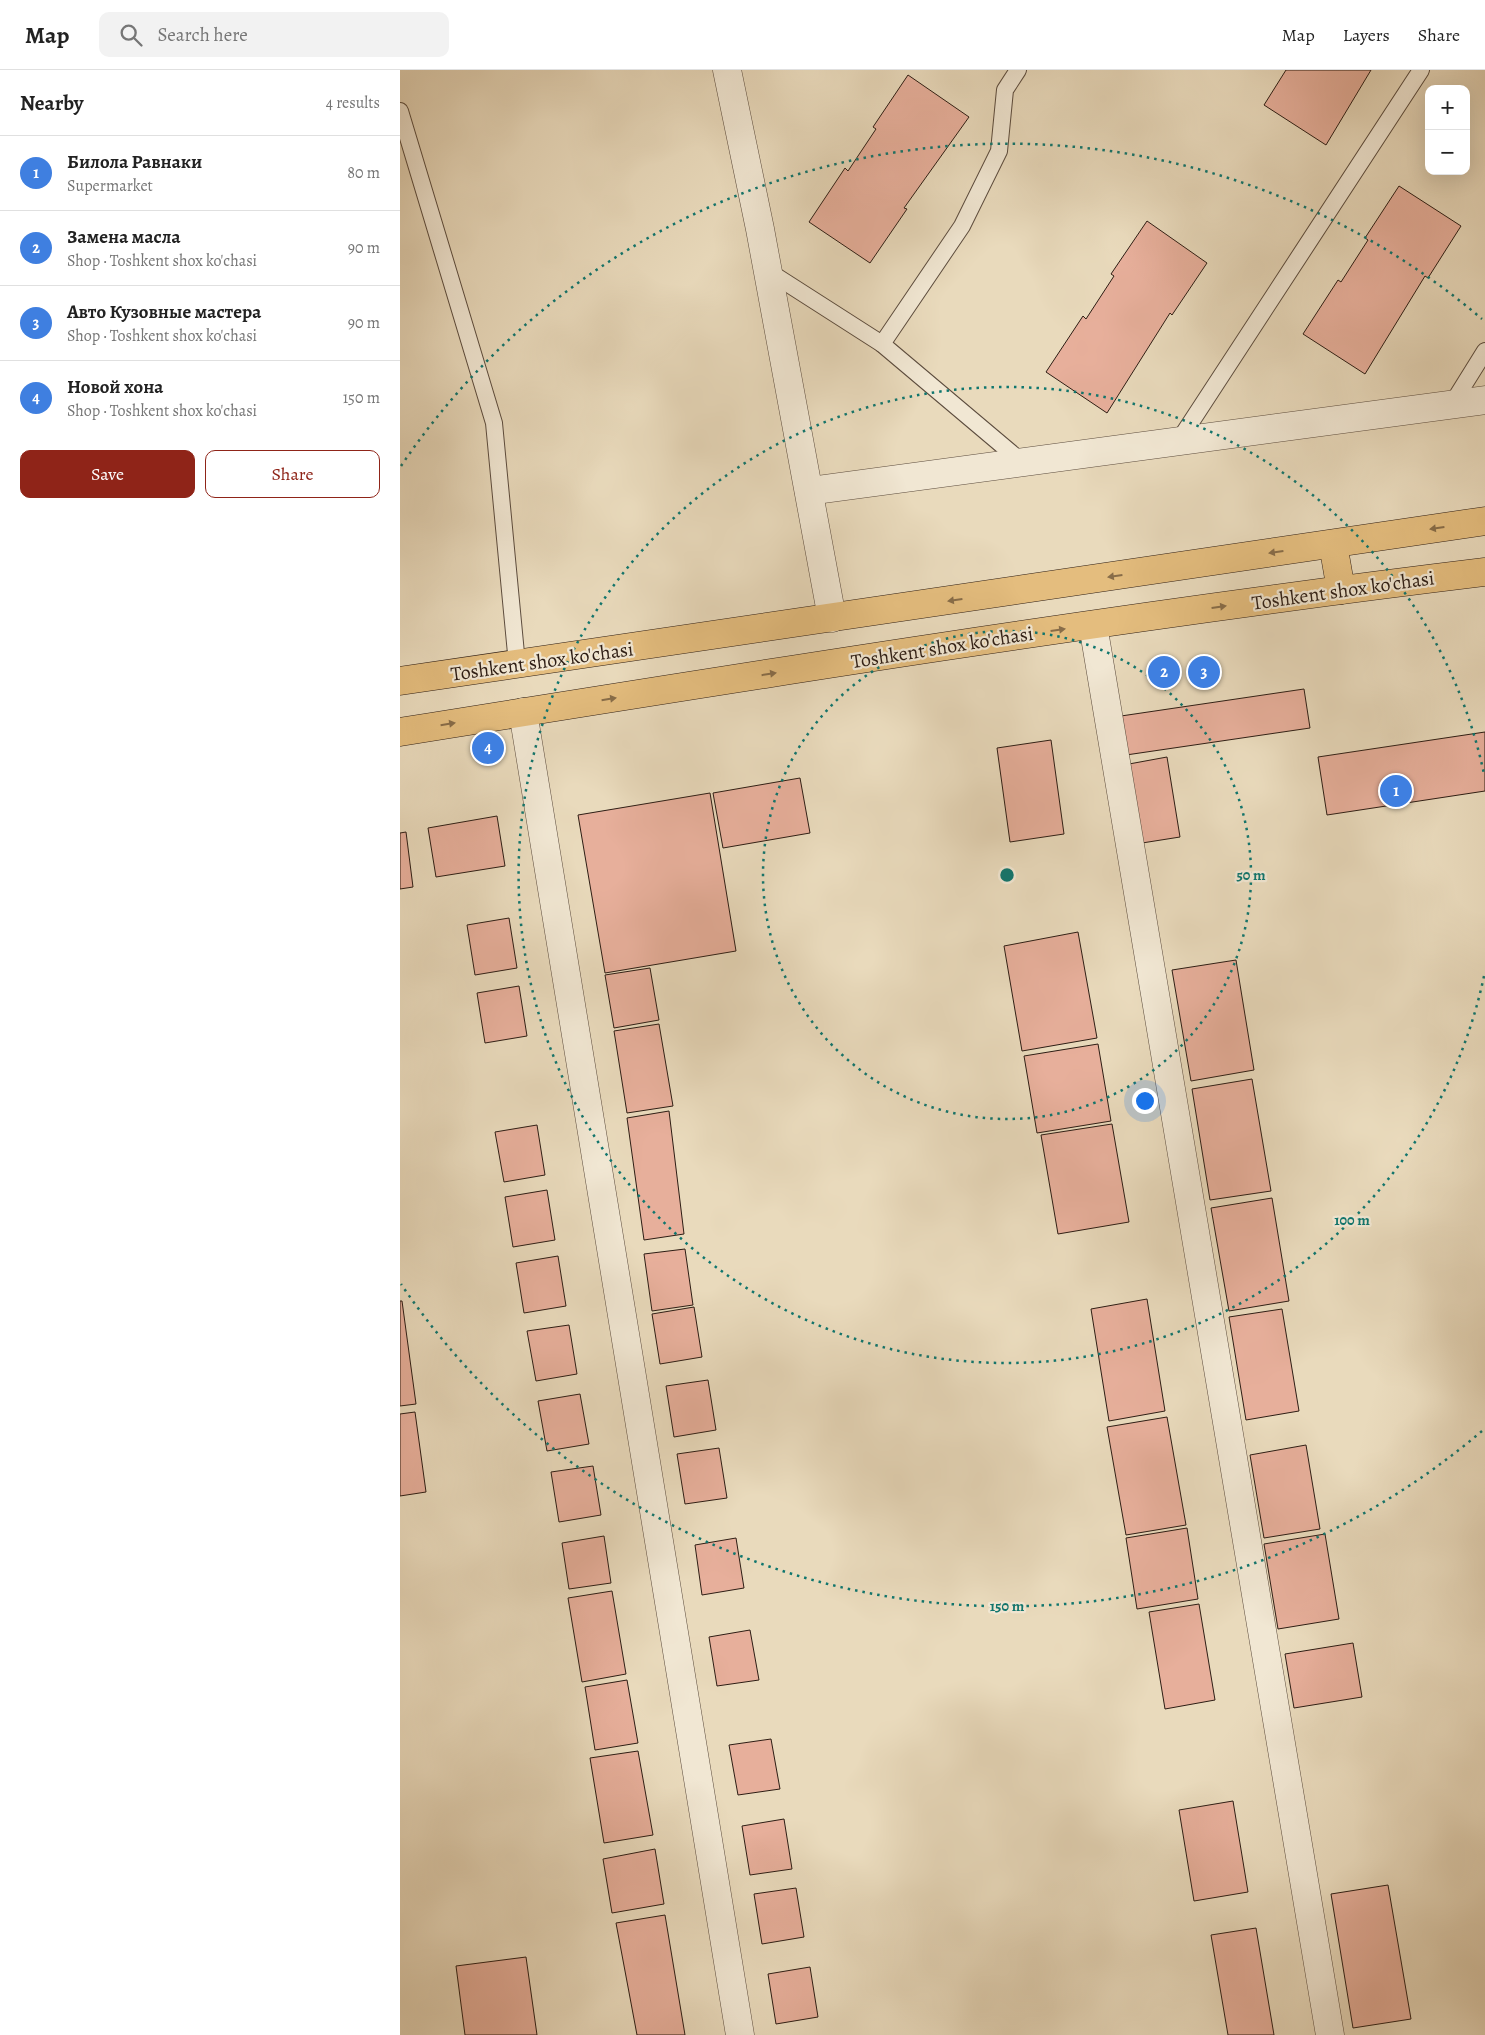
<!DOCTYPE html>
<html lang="en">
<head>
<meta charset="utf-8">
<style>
  :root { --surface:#fff; --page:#f2f2f2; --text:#222; --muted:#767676; --line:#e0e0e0; --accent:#8f2418 }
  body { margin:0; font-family:Alegreya,serif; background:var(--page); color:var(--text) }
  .controls { position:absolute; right:15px; top:15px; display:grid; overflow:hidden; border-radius:10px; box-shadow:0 5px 20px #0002 }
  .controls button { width:45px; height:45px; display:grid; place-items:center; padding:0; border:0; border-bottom:1px solid var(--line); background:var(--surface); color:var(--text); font:25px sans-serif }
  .you { position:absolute; left:744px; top:1030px; width:18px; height:18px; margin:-12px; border:4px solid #fff; border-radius:50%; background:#1a73e8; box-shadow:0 0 0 8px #1a73e833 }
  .badge { display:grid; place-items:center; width:32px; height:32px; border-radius:50%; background:var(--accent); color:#fff; font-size:16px; font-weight:700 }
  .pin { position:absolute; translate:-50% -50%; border:2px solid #fff; box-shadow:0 1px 5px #0006 }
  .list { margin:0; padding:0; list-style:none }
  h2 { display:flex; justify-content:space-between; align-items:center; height:65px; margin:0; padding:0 20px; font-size:21px }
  h2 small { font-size:16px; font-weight:400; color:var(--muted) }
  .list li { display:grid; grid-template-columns:32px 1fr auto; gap:15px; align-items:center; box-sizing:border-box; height:75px; padding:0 20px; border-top:1px solid var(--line) }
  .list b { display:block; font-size:19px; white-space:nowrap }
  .list p { margin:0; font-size:16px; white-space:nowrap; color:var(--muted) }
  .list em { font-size:16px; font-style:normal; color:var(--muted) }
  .actions { display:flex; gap:10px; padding:15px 20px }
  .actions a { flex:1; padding:11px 0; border:1px solid var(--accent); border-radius:10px; text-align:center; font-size:18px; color:var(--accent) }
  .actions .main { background:var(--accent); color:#fff }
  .icon { flex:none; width:28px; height:28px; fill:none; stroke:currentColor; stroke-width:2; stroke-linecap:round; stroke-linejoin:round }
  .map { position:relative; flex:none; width:1085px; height:1965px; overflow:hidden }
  header { display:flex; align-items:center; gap:30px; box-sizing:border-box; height:70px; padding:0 25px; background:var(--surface); border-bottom:1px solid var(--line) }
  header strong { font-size:24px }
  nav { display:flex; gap:28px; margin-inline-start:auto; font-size:18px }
  .search { width:350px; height:45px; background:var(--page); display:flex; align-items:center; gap:12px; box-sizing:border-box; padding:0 18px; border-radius:10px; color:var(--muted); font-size:19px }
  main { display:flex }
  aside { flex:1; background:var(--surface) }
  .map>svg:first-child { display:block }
  .building { fill:#e7af9b; stroke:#2d1d14 }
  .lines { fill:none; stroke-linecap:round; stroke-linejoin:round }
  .lane-casing { stroke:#5c4c3e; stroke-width:18 }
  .street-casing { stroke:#5c4c3e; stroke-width:29 }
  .primary-casing { stroke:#2d1d14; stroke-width:29 }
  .lane { stroke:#f1e7d3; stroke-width:16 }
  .street { stroke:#f1e7d3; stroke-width:28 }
  .primary { stroke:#e4bd7e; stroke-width:28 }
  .oneway { fill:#886d49 }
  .ring { fill:none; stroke:#0f766e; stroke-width:2.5; stroke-dasharray:2.5 5 }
  .labels { text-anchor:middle; stroke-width:4.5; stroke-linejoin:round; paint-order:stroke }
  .street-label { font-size:20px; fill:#2d1d14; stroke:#f1e7d3 }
  .centre { fill:#0f766e; stroke:#f1e7d3; stroke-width:2.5 }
  .ring-label { font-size:15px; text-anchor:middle; font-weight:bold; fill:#0f766e; stroke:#f1e7d3; stroke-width:4.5; stroke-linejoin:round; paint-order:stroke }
</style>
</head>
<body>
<header>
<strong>Map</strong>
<div class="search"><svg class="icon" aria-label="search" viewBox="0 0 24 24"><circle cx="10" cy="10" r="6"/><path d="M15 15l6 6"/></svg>Search here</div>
<nav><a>Map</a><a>Layers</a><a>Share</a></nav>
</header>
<main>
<aside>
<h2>Nearby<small>4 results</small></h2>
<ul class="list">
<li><span class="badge" style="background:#3f7fe0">1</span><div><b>Билола Равнаки</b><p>Supermarket</p></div><em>80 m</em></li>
<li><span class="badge" style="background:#3f7fe0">2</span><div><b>Замена масла</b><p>Shop · Toshkent shox ko'chasi</p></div><em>90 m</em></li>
<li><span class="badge" style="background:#3f7fe0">3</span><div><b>Авто Кузовные мастера</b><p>Shop · Toshkent shox ko'chasi</p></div><em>90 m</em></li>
<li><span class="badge" style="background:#3f7fe0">4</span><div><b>Новой хона</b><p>Shop · Toshkent shox ko'chasi</p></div><em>150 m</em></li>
</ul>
<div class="actions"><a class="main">Save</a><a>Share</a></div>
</aside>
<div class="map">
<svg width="1085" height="1965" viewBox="0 0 1085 1965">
  <rect width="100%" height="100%" fill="#e9dabc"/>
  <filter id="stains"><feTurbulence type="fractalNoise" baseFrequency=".004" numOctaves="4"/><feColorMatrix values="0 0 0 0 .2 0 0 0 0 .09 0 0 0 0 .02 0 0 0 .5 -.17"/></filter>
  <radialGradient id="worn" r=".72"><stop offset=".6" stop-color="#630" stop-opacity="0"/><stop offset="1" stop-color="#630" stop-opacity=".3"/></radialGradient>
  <g class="building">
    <polygon points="886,0 971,0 926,75 864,35"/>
    <polygon points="508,5 569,47 504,138 507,139 470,193 409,152 445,98 448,101 476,59 473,57"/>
    <polygon points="999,116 1061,156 1028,208 1025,206 965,304 903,264 938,210 941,212 968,170 965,168"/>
    <polygon points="747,151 807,193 772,245 770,243 707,343 646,302 683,246 686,249 714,206 711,204"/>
    <polygon points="904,619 910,658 726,685 721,646"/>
    <polygon points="1085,662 1085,721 927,745 918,687"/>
    <polygon points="651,670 664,764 610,772 597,678"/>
    <polygon points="767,687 780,767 742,773 729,694"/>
    <polygon points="400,708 410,763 323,778 313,723"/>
    <polygon points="310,723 336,881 205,903 178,745"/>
    <polygon points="97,746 105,796 36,807 28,758"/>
    <polygon points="6,762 13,817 0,819 0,763"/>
    <polygon points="109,848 117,898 75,905 67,855"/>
    <polygon points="678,862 697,968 622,981 604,876"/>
    <polygon points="836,890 854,1000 791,1011 772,900"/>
    <polygon points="250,898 259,950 214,958 205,905"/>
    <polygon points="119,916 127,966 85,973 77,923"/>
    <polygon points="259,954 273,1036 227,1043 214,961"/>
    <polygon points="698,974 711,1051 637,1063 624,986"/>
    <polygon points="852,1009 871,1121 810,1130 792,1019"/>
    <polygon points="269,1041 284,1164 244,1170 227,1048"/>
    <polygon points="712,1054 729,1152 658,1164 641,1065"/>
    <polygon points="137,1055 145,1105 104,1112 95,1062"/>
    <polygon points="147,1120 155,1170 113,1177 105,1127"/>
    <polygon points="872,1128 889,1231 829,1241 811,1138"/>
    <polygon points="285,1179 293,1235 252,1241 244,1184"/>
    <polygon points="158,1186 166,1236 124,1243 116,1193"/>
    <polygon points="747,1229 765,1341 709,1351 691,1239"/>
    <polygon points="0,1231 2,1231 16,1334 0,1336"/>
    <polygon points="294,1237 302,1287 260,1294 252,1244"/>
    <polygon points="882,1239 899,1341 846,1350 829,1247"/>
    <polygon points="169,1255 177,1304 136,1311 127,1261"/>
    <polygon points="308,1310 316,1360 274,1367 266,1316"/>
    <polygon points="180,1324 189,1374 147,1381 138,1331"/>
    <polygon points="15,1342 26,1422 0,1426 0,1344"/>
    <polygon points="767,1347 786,1455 726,1465 707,1357"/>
    <polygon points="906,1375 920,1459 864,1468 850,1385"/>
    <polygon points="319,1378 327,1428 285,1434 277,1384"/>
    <polygon points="193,1396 201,1445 159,1452 151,1402"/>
    <polygon points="787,1458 798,1529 737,1539 726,1468"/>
    <polygon points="925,1464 939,1549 878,1559 864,1474"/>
    <polygon points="204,1466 211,1513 169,1519 162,1473"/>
    <polygon points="336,1468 344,1518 302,1525 295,1475"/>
    <polygon points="212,1521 226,1604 182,1612 168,1528"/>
    <polygon points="799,1534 815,1630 765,1639 749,1542"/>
    <polygon points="350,1560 359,1610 317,1616 309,1567"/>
    <polygon points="953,1573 962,1627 894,1638 885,1584"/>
    <polygon points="227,1610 238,1673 195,1680 185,1617"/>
    <polygon points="371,1669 380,1719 338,1725 329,1675"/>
    <polygon points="238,1681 253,1765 204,1773 190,1688"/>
    <polygon points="833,1731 848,1822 794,1831 779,1740"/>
    <polygon points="384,1749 392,1799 350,1805 342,1756"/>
    <polygon points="255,1779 264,1834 212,1843 203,1789"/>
    <polygon points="988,1815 1011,1949 953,1958 931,1824"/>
    <polygon points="396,1818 404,1867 362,1874 354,1824"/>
    <polygon points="265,1845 285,1965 237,1965 216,1853"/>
    <polygon points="856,1858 874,1965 828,1965 811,1865"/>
    <polygon points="126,1887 137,1965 65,1965 56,1896"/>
    <polygon points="410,1897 418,1947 376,1954 368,1904"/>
  </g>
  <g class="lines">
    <defs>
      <g id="lane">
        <polyline points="0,41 94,353 117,594"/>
        <polyline points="368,201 482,274 622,392"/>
        <polyline points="482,274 562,156 599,81 605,20 618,0"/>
        <polyline points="1052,334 1085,281"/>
        <polyline points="778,372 1021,0"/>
      </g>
      <g id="street">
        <polyline points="327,0 360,159 432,548"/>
        <polyline points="409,421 1085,330"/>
        <polyline points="693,555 930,1965"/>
        <polyline points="123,642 340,1965"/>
      </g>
      <g id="primary">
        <polyline points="933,474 941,520"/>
        <polyline points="0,611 1085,451"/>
        <path d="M0,662c361,-58 722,-116 1085,-160"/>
      </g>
    </defs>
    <use href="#lane" class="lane-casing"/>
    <use href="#street" class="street-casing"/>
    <use href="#primary" class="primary-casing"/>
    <use href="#lane" class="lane"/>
    <use href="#street" class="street"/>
    <use href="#primary" class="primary"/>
  </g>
  <defs><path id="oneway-solid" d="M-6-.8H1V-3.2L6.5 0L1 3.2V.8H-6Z" transform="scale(1.25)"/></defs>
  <g class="oneway">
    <use href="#oneway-solid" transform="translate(1037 458) rotate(172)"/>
    <use href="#oneway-solid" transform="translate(876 482) rotate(172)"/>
    <use href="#oneway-solid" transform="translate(715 506) rotate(172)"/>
    <use href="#oneway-solid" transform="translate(555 530) rotate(172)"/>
    <use href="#oneway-solid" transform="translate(819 537) rotate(-8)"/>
    <use href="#oneway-solid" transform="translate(658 560) rotate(-8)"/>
    <use href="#oneway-solid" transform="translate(369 604) rotate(-9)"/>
    <use href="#oneway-solid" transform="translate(209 629) rotate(-9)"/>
    <use href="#oneway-solid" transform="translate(48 654) rotate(-9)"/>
  </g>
  <g class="ring">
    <circle cx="607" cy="805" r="244"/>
    <path d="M1084 906A488 488 0 1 1 1084 704"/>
    <path d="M1082 1361A731 731 0 0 1 1 1214M1 396A731 731 0 0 1 1082 249"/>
  </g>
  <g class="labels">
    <g class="street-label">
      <text transform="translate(943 520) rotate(-8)" y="7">Toshkent shox ko'chasi</text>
      <text transform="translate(542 577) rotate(-9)" y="7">Toshkent shox ko'chasi</text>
      <text transform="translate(142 591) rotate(-8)" y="7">Toshkent shox ko'chasi</text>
    </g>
  </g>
  <circle cx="607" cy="805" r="8" class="centre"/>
  <g class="ring-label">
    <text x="851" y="810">50 m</text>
    <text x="952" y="1155">100 m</text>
    <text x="607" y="1541">150 m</text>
  </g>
  <rect width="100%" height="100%" filter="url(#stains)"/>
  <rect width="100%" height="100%" fill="url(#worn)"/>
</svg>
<div class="controls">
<button>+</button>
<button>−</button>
</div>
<div class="you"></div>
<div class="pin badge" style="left:996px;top:721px;background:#3f7fe0">1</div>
<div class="pin badge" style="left:764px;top:602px;background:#3f7fe0">2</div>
<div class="pin badge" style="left:804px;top:602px;background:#3f7fe0">3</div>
<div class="pin badge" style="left:88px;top:678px;background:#3f7fe0">4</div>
</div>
</main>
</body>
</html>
